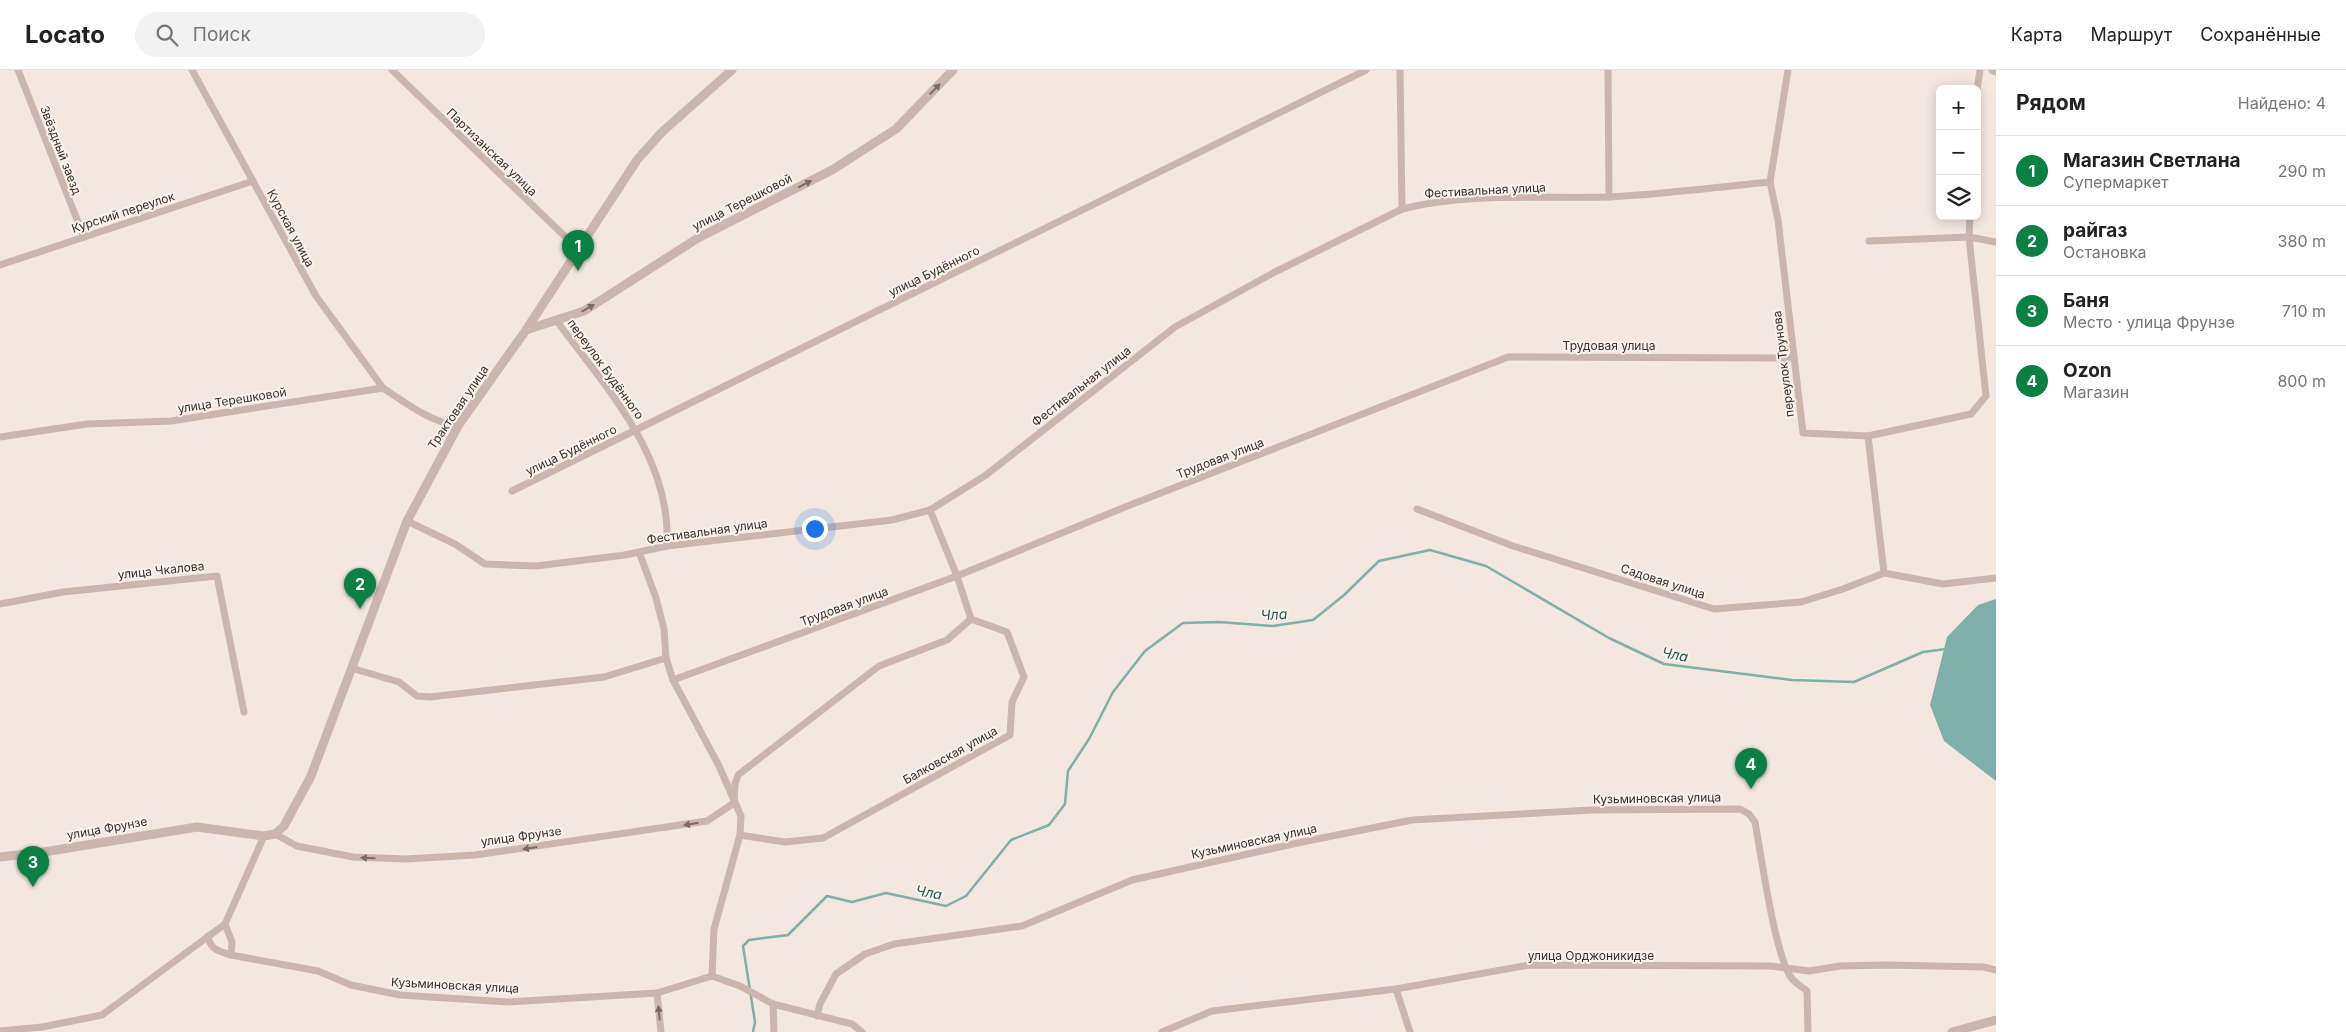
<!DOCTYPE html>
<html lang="ru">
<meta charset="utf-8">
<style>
:root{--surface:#fff;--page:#f2f2f2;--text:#222;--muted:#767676;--line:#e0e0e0;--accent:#0b8043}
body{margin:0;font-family:Inter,sans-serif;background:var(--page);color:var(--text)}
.controls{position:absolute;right:15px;top:15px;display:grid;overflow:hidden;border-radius:8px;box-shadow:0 2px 12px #0003}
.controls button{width:45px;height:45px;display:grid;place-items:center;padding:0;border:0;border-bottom:1px solid var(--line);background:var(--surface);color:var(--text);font:25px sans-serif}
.you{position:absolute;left:814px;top:458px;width:18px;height:18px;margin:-12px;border:4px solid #fff;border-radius:50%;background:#1a73e8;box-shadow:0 0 0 8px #1a73e833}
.badge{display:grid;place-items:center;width:32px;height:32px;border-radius:50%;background:var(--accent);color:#fff;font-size:16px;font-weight:700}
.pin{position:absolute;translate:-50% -41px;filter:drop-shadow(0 1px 2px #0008)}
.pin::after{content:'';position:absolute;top:26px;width:18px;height:15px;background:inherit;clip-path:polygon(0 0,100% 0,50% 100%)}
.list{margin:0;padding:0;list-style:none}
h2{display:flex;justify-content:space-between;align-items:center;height:65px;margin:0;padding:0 20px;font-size:21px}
h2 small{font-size:16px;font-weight:400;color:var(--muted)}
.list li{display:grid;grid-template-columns:32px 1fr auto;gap:15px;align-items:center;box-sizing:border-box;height:70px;padding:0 20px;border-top:1px solid var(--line)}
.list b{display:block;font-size:19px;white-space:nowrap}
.list p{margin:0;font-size:16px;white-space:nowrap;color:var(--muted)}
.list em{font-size:16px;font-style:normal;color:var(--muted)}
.icon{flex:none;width:28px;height:28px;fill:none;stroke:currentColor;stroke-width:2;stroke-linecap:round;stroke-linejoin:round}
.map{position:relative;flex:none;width:1996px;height:962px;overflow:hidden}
header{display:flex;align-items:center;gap:30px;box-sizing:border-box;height:70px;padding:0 25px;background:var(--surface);border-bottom:1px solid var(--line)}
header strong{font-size:24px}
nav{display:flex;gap:28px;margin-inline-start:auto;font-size:18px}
.search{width:350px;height:45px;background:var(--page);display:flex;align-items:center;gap:12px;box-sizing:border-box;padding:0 18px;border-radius:28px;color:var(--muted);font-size:19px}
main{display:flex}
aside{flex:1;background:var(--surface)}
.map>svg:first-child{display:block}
.water{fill:#7fafaa}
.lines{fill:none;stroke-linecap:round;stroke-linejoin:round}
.stream{stroke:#7fafaa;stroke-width:2.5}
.minor{stroke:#cbb5ac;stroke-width:7}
.tertiary{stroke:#cbb5ac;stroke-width:9}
.oneway{fill:#7b6a65}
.labels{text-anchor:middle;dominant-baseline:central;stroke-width:4;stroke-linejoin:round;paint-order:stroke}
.street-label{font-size:12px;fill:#392d2b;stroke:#faf2ec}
.water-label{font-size:14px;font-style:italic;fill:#215a55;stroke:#faf2ec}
</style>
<header>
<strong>Locato</strong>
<div class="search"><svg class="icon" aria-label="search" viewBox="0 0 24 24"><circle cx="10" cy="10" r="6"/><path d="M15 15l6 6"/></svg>Поиск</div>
<nav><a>Карта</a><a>Маршрут</a><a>Сохранённые</a></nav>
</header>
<main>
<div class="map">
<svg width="1996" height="962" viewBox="0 0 1996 962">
<rect width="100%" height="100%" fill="#f3e7e0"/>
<path class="water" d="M1996,529V711L1944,671L1930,635L1947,567L1978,535Z"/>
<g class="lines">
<path class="stream" d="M753,962L755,952L743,876L749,870L788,865L827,826L852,832L886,823L946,836L966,826L1011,770L1049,755L1065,734L1068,701L1089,669L1113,622L1145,581L1183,553L1219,552L1273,556L1313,550L1343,526L1379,491L1430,480L1486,496L1609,568L1664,594L1792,610L1854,612L1923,582L1946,579"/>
<g class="minor">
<path d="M18,0L84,167"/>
<path d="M192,0L316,226L383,318"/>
<path d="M392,0L578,179"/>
<path d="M1400,0L1402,139"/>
<path d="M1608,0L1609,127"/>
<path d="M1788,0L1770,112L1778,150L1803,363L1868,366L1971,344L1986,326L1969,167L1970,146"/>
<path d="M1977,20L1980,0"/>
<path d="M1869,171L1969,167L1996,172"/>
<path d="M0,195L253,111"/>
<path d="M556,250C606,318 672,387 667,476"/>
<path d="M1868,366L1884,503"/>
<path d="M0,367L87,354L171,351L383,318C407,334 429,351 458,356"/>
<path d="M512,421L1366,0"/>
<path d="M1417,439L1513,476L1714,539L1801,532L1843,519L1884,503L1943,514L1996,508"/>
<path d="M407,451L455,474L485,494L536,496L625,485L667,476L892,450L930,440L986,405L1175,257L1273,203L1402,139C1468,122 1539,129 1607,127C1661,125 1716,117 1770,112"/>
<path d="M639,482L656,528L664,559L666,588L673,610L719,696L741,746L740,765L714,859L712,906"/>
<path d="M0,534L63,522L217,506L244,642"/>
<path d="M351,598L399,612L417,626L430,627L604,607L666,588"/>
<path d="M673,610L957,506L1125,437L1508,287L1794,288"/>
<path d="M734,731L735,714L738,705L879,596L947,570L971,549"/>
<path d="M275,764L297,776L353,787L406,789L475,785L707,751L734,733"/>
<path d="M740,765L785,772L823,768L1010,665L1012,632L1024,607L1007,562L971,549L957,506L930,440"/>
<path d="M225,854L232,872L231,885L318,901L351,915L400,925L508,932L657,923L712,906"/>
<path d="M208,866C210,880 219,881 231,885"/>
<path d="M712,906L740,916L773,934L852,954L862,962"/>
<path d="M1396,919L1410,962"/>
<path d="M657,923L661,962"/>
<path d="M773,934L774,962"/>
<path d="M817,946L820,934L836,904L865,884L894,874L1022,856L1132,810L1302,772L1412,750L1592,740L1740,739L1749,744L1755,752C1761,784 1775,887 1792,909C1796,913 1802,917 1807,921L1808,962"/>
<path d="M0,961L42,957L102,945L225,854L264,766"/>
<path d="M1162,962L1212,941L1396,919L1529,895L1770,896L1809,901L1840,896L1887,895L1984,897L1996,900"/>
</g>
<g class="tertiary">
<path d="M1993,0L1996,1"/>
<path d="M526,260L584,241L698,168L832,100L896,59L953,0"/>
<path d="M0,787L44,782L197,757L264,766L275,764L284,756L311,706L407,451L458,356L526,260L637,90L662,62L732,0"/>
<path d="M1952,962L1996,950"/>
</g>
</g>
<defs><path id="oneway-solid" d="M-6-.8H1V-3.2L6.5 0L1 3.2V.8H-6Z" transform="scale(1.25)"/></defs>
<g class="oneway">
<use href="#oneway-solid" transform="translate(935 19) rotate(-46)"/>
<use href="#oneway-solid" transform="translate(805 114) rotate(-27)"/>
<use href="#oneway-solid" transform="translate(588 238) rotate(-30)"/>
<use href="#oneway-solid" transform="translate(691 754) rotate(171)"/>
<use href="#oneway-solid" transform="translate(530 778) rotate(172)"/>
<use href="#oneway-solid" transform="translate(368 788) rotate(-178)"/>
<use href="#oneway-solid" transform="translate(659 943) rotate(-96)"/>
</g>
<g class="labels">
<g class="street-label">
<text transform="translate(61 80) rotate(69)">Звёздный заезд</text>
<text transform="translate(492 82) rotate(44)">Партизанская улица</text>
<text transform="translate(1485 120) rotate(-3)">Фестивальная улица</text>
<text transform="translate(742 132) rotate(-27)">улица Терешковой</text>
<text transform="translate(123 142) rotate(-18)">Курский переулок</text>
<text transform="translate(291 158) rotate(62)">Курская улица</text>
<text transform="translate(934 201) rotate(-26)">улица Будённого</text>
<text x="1609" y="275">Трудовая улица</text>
<text transform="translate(1783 294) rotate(-97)">переулок Трунова</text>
<text transform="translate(606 299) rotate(54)">переулок Будённого</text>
<text transform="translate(1081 316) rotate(-38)">Фестивальная улица</text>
<text transform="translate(232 330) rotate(-9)">улица Терешковой</text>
<text transform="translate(458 337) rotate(-56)">Трактовая улица</text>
<text transform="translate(571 380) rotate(-26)">улица Будённого</text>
<text transform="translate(1220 388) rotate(-21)">Трудовая улица</text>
<text transform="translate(707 461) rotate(-8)">Фестивальная улица</text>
<text transform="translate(161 500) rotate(-6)">улица Чкалова</text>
<text transform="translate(1663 511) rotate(18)">Садовая улица</text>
<text transform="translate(844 536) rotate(-20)">Трудовая улица</text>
<text transform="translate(950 685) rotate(-29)">Балковская улица</text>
<text transform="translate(1657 728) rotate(-1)">Кузьминовская улица</text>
<text transform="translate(107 758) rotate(-10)">улица Фрунзе</text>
<text transform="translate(521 766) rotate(-8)">улица Фрунзе</text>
<text transform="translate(1254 771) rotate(-12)">Кузьминовская улица</text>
<text x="1591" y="885">улица Орджоникидзе</text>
<text transform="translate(455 915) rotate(3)">Кузьминовская улица</text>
</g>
<g class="water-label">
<text transform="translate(1274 544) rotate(-3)">Чла</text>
<text transform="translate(1675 584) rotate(12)">Чла</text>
<text transform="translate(929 822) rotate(10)">Чла</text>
</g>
</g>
</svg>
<div class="controls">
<button>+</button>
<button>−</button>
<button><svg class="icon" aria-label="layers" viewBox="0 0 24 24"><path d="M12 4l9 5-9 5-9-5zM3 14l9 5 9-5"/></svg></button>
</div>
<div class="you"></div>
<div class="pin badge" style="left:578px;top:201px">1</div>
<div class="pin badge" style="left:360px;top:539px">2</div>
<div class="pin badge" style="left:33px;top:817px">3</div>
<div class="pin badge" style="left:1751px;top:719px">4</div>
</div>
<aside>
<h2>Рядом<small>Найдено: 4</small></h2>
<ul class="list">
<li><span class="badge">1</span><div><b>Магазин Светлана</b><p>Супермаркет</p></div><em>290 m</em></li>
<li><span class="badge">2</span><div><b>райгаз</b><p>Остановка</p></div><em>380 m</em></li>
<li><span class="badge">3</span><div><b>Баня</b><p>Место · улица Фрунзе</p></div><em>710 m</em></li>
<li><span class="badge">4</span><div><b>Ozon</b><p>Магазин</p></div><em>800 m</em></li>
</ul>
</aside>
</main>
